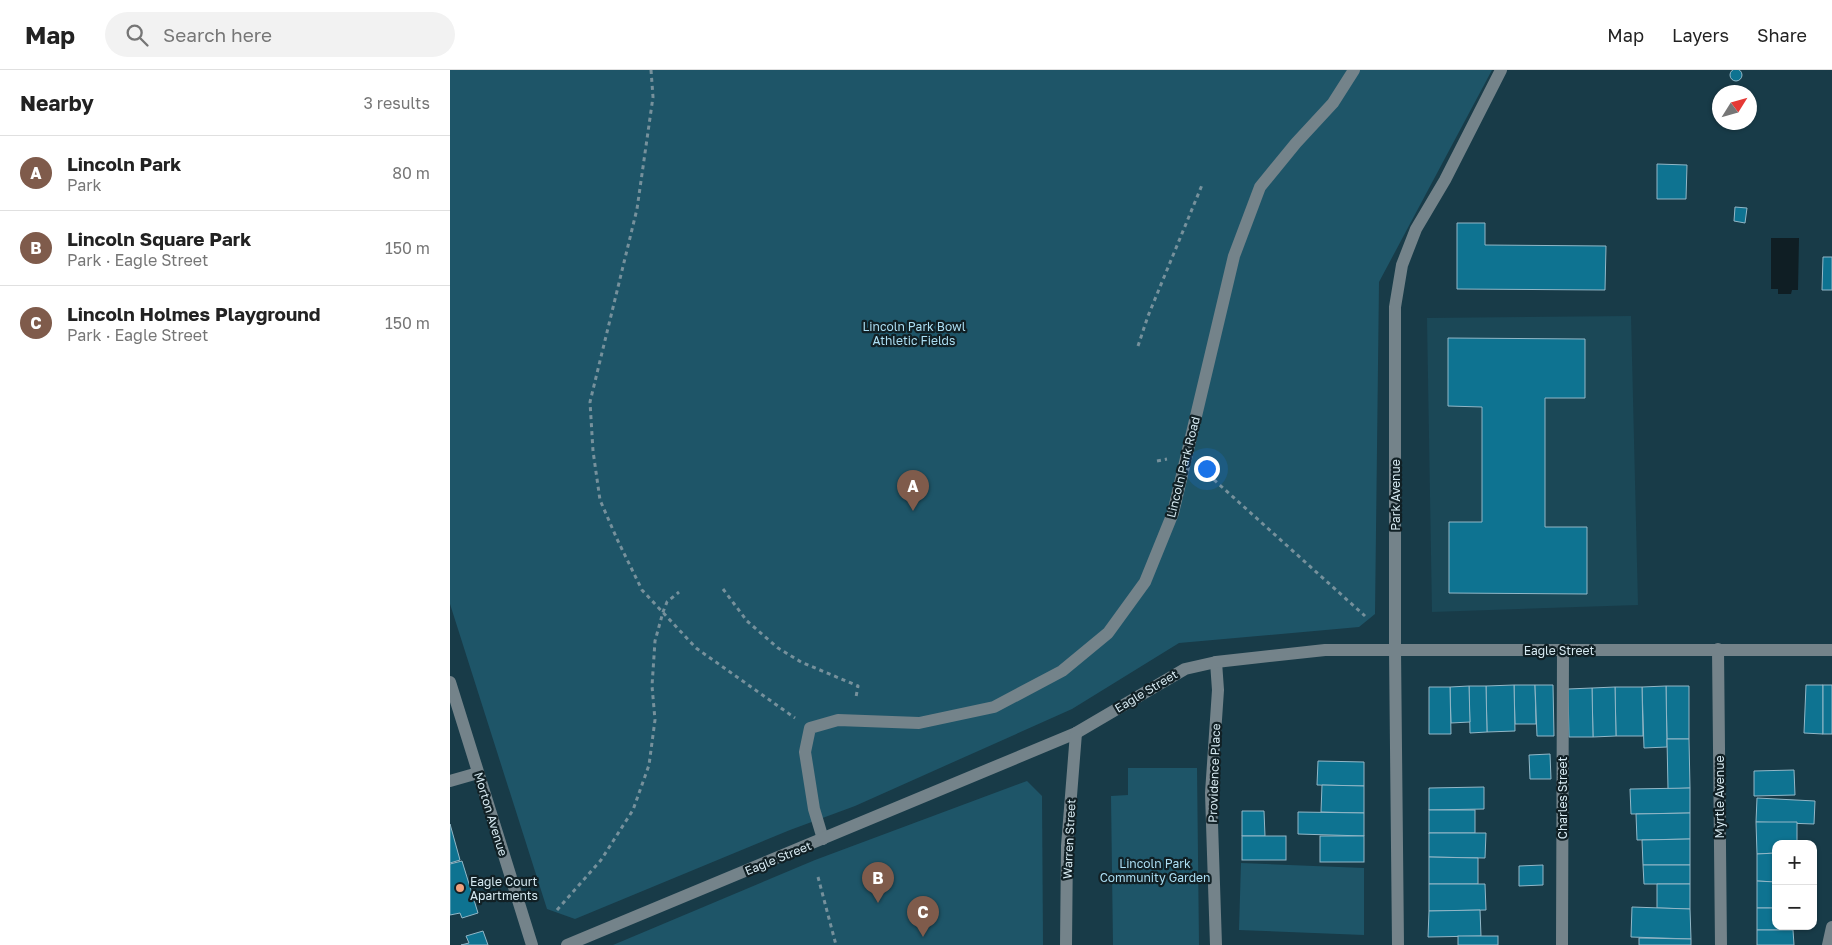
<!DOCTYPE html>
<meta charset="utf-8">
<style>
:root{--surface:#fff;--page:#f2f2f2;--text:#222;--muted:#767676;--line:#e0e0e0;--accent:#7f5b4b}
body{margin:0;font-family:"Golos Text",sans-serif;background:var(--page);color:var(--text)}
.controls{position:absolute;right:15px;bottom:15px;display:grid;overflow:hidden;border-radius:10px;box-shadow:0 1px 4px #0004}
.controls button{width:45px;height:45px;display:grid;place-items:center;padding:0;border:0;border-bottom:1px solid var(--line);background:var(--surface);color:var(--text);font:25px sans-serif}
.compass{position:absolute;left:1262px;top:15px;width:45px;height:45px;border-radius:50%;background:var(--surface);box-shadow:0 1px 4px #0004;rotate:53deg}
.you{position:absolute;left:756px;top:398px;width:18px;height:18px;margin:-12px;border:4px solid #fff;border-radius:50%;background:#1a73e8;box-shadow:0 0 0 8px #1a73e833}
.badge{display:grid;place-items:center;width:32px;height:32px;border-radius:50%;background:var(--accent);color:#fff;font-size:16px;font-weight:700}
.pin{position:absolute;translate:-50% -41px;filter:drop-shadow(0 1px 2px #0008)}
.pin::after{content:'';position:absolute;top:26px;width:18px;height:15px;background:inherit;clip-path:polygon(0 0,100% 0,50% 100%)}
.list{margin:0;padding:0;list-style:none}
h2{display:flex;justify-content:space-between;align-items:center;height:65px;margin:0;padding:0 20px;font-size:21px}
h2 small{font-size:16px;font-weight:400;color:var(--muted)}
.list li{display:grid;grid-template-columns:32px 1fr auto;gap:15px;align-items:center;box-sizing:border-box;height:75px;padding:0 20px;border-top:1px solid var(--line)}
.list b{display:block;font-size:19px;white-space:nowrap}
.list p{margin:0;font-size:16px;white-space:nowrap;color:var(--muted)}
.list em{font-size:16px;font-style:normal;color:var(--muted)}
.icon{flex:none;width:28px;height:28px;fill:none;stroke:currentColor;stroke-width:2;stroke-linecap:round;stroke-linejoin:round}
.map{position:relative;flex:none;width:1382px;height:875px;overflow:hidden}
header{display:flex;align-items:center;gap:30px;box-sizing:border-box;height:70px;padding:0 25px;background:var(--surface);border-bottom:1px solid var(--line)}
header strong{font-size:24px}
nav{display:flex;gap:28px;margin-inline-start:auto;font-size:18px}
.search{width:350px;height:45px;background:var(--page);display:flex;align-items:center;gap:12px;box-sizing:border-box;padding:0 18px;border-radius:28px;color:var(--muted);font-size:19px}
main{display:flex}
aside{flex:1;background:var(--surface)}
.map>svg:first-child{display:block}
.built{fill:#1b4857}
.green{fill:#1e5568}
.water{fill:#0f1e24}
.building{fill:#0e7391;stroke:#92b7c7}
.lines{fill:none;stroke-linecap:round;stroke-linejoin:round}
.path{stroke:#76919c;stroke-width:3;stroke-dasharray:4 4;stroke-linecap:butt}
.minor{stroke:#74838a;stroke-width:12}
.poi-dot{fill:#f1a17d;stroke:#112025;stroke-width:2}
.labels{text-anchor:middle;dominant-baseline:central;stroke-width:4.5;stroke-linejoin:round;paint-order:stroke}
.park-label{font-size:12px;fill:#acdef3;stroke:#112025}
.street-label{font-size:12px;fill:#d6e9f1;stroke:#112025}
.poi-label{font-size:12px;fill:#d6e9f1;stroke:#112025;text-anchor:start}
</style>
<header>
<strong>Map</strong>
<div class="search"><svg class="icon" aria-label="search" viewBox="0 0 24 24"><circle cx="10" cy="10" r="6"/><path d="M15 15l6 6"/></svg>Search here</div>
<nav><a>Map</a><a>Layers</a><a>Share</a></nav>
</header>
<main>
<aside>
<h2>Nearby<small>3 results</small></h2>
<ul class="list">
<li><span class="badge">A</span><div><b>Lincoln Park</b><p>Park</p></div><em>80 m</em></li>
<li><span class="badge">B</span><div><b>Lincoln Square Park</b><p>Park · Eagle Street</p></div><em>150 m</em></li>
<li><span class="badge">C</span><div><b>Lincoln Holmes Playground</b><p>Park · Eagle Street</p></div><em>150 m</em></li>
</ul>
</aside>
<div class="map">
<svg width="1382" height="875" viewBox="0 0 1382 875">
<rect width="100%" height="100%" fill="#183b48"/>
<path class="built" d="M1181,246L1188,535L982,542L977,248Z"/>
<g class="green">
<path d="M0,0H1042L929,212L925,544L909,557L729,573L622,639L405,736L340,760L125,849L97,839L0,534Z"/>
<path d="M678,698H747L749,875H663L661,726L678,725Z"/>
<path d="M577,711L592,726L593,875H163L365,790Z"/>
<path d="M791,793L914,798V865L789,860Z"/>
</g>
<path class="water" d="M1321,168H1349L1348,220H1342L1341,224H1328V219H1321Z"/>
<g class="building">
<circle cx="1286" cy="5" r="6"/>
<path d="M1207,94L1237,95L1236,129H1207Z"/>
<path d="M1285,137L1297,138L1295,153L1284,151Z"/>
<path d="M1007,153H1035V175L1156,176L1155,220L1007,219Z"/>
<path d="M1373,187H1382V220H1372Z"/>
<path d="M998,268L1135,269V328H1095V457H1137V524L999,523V452H1032V337L998,336Z"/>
<path d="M1064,615H1085L1086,654H1065Z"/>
<path d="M1064,615L1065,661L1037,662L1036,616Z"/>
<path d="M1085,615H1103L1104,666H1087Z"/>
<path d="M1356,615H1373V664L1354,663Z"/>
<rect x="1373" y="615" width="9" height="49"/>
<path d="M1019,616H1036L1037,662L1020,663Z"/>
<path d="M1019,616L1020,652L1001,653L1000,617Z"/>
<path d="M1216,616H1239V669H1217Z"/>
<path d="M1216,616L1217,677L1194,678L1192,617Z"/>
<path d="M979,617H1000L1001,664H979Z"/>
<path d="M1165,617H1192L1193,666H1166Z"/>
<path d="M1165,617L1166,666L1143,667L1142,618Z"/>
<path d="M1142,618L1143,667H1119L1118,619Z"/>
<path d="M1217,669H1239L1240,718L1218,719Z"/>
<path d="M1100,684L1101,709H1080L1079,685Z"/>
<path d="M868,691L914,692V716L867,715Z"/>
<path d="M1344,700L1345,725L1304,726V701Z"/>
<path d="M872,715L914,716V743L871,742Z"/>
<path d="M1034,717V739L979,740V718Z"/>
<path d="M1240,718V743L1181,744L1180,719Z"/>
<path d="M1307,728L1365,731L1364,754L1306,752Z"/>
<rect x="979" y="740" width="46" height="23"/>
<path d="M792,741H814L815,766H792Z"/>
<path d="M848,742L914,743V766L848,764Z"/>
<path d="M1240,743V769L1187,770L1186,744Z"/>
<path d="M1306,752H1347V774H1326V783L1307,784Z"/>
<path d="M0,754L10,790L0,793Z"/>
<path d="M979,763H1036L1035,788L979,787Z"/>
<rect x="792" y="766" width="44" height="24"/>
<rect x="870" y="766" width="44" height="26"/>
<path d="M1240,769V795H1193L1192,770Z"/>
<path d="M1326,783V812L1307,811V784Z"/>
<path d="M979,787L1028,788V814H979Z"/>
<path d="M12,791L28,843L12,848L10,843L0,845V794Z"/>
<path d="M1093,795V815L1069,816V796Z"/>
<path d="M1193,795H1240V814H1194Z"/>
<path d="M1307,811L1326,812V838H1307Z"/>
<path d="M979,814H1035L1036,840L979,841Z"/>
<path d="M1207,814H1240V839L1207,838Z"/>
<path d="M1182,837L1240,839L1241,869L1181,867Z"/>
<path d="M1307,838H1326V856H1343V860H1307Z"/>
<path d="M1030,840L1031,866L978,867L979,841Z"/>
<path d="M1307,860H1343L1344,875H1307Z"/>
<path d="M33,861L38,875H11L19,873L16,866Z"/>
<rect x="1008" y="866" width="40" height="9"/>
<path d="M1189,868L1241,869V875H1189Z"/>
</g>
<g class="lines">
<g class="path">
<path d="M201,0L203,27L187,139L140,332L143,381L150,430L167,469L192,520L246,578L345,648"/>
<path d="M688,276L698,246L752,115"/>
<path d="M707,391L717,389"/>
<path d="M752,399L915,546"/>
<path d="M273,519L297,551L328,578L351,592L408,616L406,627"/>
<path d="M368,807L386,875"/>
<path d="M107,840L151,790L183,740L199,695L205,650L202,616L205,571L213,542L217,532L229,522"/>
</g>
<g class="minor">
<path d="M1268,579L1271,875"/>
<path d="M766,592L768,620L761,723L766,875"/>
<path d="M0,612L82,875"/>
<path d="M0,711L28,703"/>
<path d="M373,769L364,739L355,682L360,658L388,650L469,653L544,637L612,601L658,563L695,512L723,443L784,186L810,117L846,73L883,33L904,0"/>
<path d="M117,875L626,663L735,599L766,592L875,580H1382"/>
<path d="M616,875L617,776L626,663"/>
<path d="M948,875L945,580V237L952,195L966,159L995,110L1051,0"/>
<path d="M1112,875L1113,580"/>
<path d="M1378,875L1382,857"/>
</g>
</g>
<circle class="poi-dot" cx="10" cy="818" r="5"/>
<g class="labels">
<g class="park-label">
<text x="464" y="256">Lincoln Park Bowl<tspan x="464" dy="14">Athletic Fields</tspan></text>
<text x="705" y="793">Lincoln Park<tspan x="705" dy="14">Community Garden</tspan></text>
</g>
<g class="street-label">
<text transform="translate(733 397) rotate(-76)">Lincoln Park Road</text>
<text transform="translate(945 425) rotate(-90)">Park Avenue</text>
<text x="1109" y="580">Eagle Street</text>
<text transform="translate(696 621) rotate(-31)">Eagle Street</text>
<text transform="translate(764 703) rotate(-88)">Providence Place</text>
<text transform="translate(1269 727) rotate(-90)">Myrtle Avenue</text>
<text transform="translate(1112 728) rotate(-90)">Charles Street</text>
<text transform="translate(41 744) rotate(73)">Morton Avenue</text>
<text transform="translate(619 769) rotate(-87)">Warren Street</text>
<text transform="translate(328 788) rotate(-22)">Eagle Street</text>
</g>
<g class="poi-label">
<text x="20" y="811">Eagle Court<tspan x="20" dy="14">Apartments</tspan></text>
</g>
</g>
</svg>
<div class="controls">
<button>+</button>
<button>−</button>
</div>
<svg class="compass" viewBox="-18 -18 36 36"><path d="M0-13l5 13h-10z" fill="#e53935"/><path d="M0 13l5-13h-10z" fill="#767676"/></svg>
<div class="you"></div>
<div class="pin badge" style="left:463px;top:441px">A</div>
<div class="pin badge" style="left:428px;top:833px">B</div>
<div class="pin badge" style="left:473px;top:867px">C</div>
</div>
</main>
